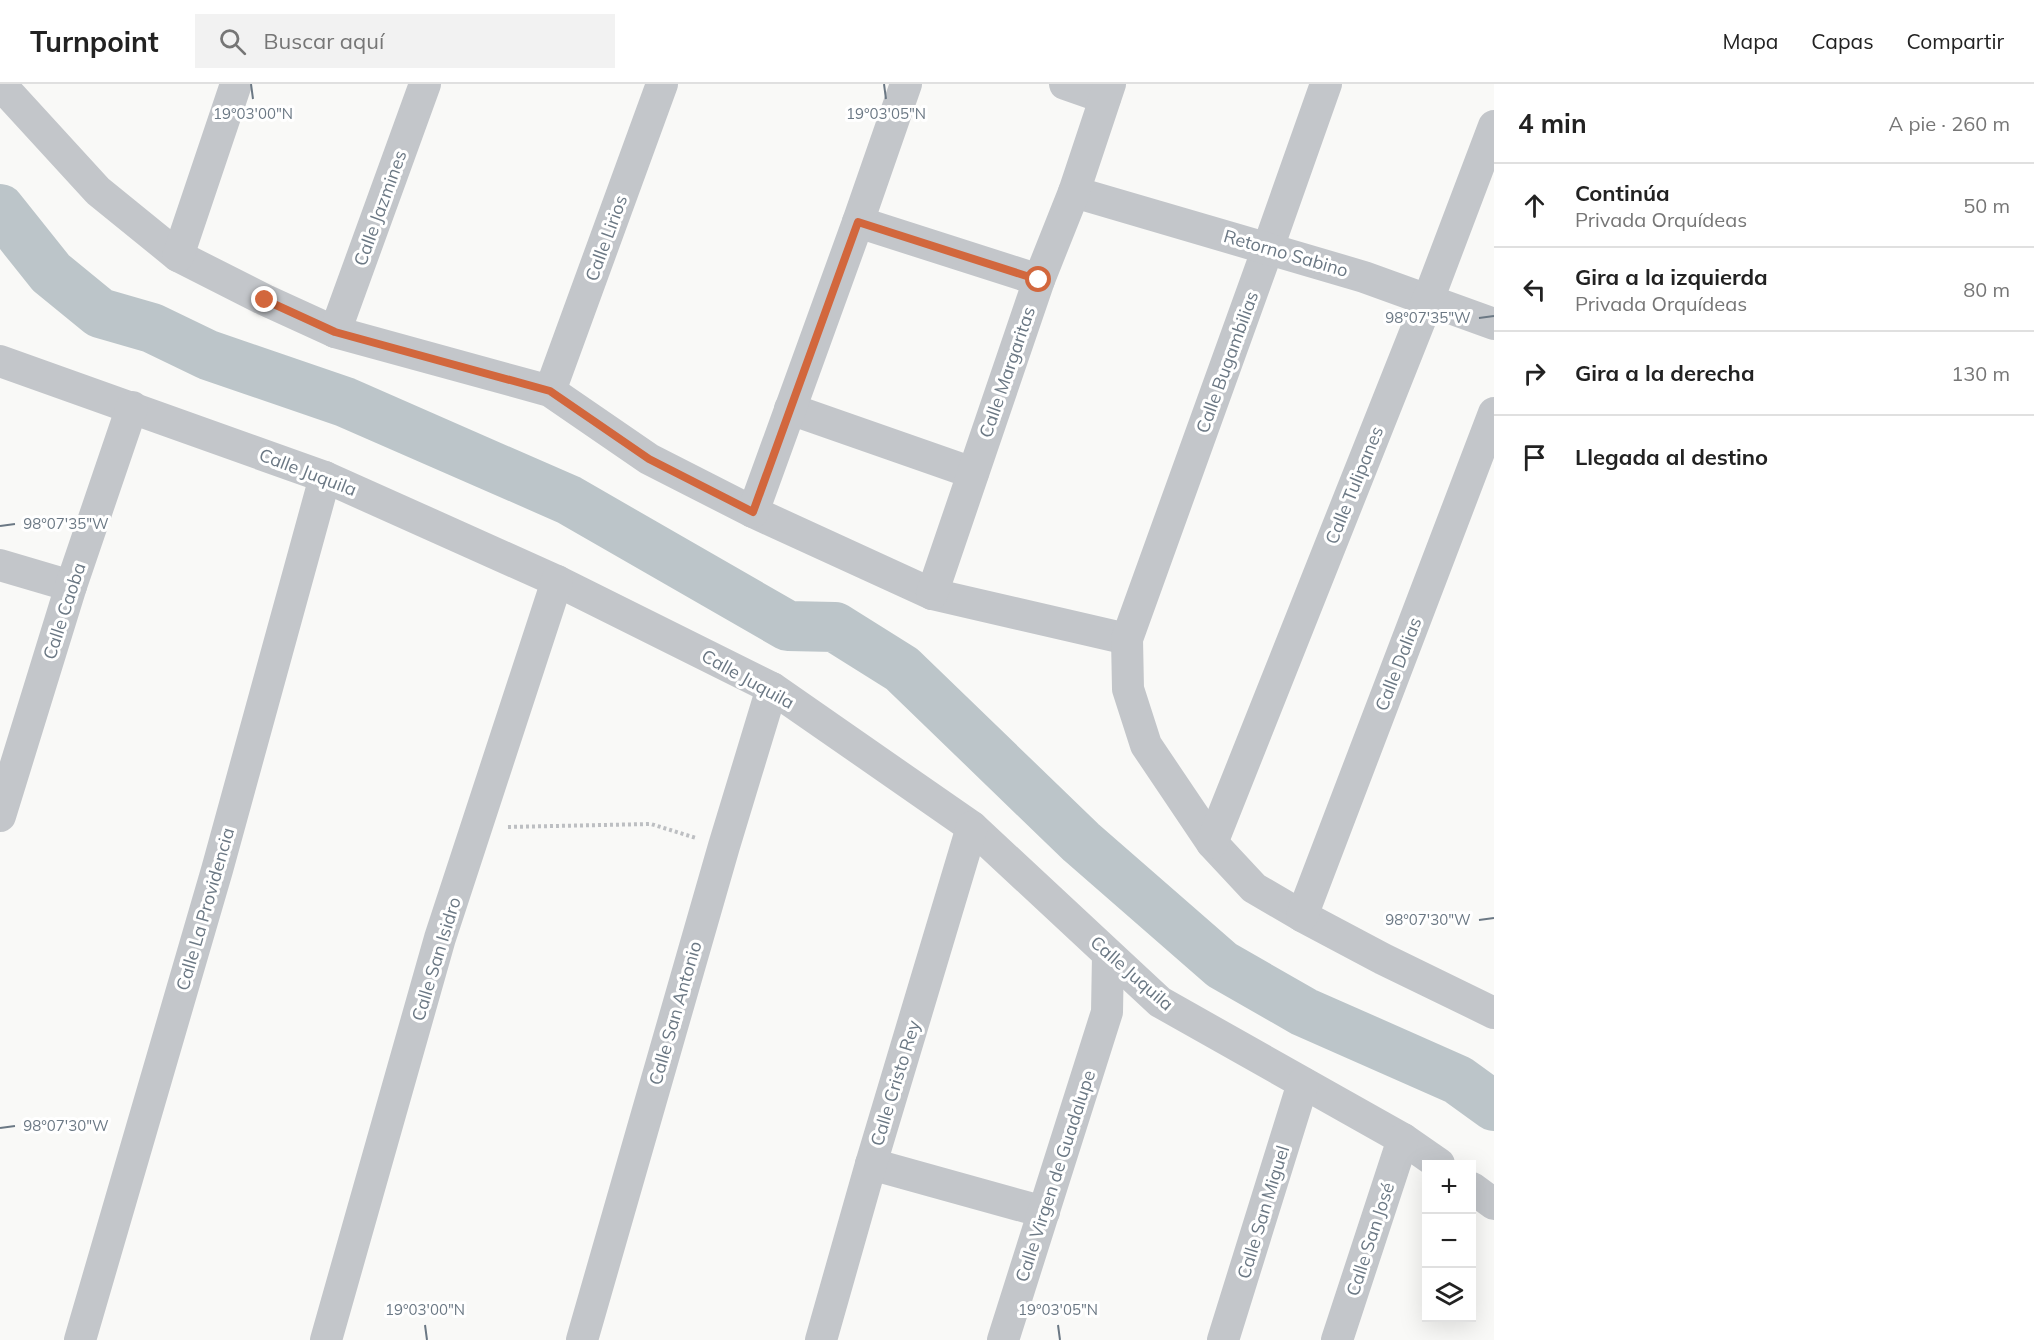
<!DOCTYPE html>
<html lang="es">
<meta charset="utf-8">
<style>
:root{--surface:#fff;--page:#f2f2f2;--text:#222;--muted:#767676;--line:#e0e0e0}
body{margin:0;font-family:Mulish,sans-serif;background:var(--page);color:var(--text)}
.controls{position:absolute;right:18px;bottom:18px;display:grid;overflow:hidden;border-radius:0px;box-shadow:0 6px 24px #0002}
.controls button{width:54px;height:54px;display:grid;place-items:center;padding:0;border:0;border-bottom:2px solid var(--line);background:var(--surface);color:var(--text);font:30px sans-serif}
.stop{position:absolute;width:18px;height:18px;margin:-14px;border:4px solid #d2673d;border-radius:50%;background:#fff}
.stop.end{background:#d2673d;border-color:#fff;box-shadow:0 2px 6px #0008}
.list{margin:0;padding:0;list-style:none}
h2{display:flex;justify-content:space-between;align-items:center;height:78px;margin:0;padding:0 24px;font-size:26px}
h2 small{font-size:20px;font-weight:400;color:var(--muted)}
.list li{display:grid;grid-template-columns:39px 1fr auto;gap:18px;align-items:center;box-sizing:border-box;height:84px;padding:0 24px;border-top:2px solid var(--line)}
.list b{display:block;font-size:22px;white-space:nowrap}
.list p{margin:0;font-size:20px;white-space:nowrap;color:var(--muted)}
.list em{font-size:20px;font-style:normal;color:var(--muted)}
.icon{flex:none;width:33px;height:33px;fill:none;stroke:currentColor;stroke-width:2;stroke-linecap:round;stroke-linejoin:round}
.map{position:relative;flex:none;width:1494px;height:1256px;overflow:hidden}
header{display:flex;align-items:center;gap:36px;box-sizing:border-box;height:84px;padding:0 30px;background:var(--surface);border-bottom:2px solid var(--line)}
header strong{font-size:28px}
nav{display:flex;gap:33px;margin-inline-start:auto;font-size:21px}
.search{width:420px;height:54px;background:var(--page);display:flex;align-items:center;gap:15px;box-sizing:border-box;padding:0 21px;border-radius:0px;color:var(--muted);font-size:22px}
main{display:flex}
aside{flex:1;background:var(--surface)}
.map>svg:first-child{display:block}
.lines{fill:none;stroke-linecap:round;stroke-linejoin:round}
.river{stroke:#bcc5c9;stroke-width:50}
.path{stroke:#bdbfc2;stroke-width:4;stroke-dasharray:3 3;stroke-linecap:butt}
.minor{stroke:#c3c6ca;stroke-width:32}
.route{stroke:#d2673d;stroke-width:8}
.ticks{fill:none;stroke:#6b7884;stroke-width:2}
.labels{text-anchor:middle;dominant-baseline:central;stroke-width:6;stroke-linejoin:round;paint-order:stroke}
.street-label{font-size:18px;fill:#6b7884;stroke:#fff}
.ticks-label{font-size:15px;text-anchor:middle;fill:#6b7884;stroke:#fff;stroke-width:6;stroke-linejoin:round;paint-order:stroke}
</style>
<header>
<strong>Turnpoint</strong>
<div class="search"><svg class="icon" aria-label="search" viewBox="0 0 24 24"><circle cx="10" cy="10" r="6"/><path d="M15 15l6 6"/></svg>Buscar aquí</div>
<nav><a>Mapa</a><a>Capas</a><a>Compartir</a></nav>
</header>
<main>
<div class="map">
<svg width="1494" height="1256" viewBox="0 0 1494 1256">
<rect width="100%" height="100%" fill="#f9f9f7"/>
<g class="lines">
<path class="river" d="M0,125L51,189L100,229L152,244L208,271L345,318L569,416L788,542L835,543L902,585L1081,758L1222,881L1304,928L1458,996L1494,1022"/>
<path class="path" d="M508,743L651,740L696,754"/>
<g class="minor">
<path d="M0,0L98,107L178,172L265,216L335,248L550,307L649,375L753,428L932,510L1127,555"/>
<path d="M1065,0L1105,14"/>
<path d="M1326,0L1268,164L1127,555L1128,605L1146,661L1212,759L1254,804L1302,832L1383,875L1494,929"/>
<path d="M1074,108L1364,193L1494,240"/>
<path d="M858,138L1039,196"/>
<path d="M178,172L236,0"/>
<path d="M335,248L425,0"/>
<path d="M0,277L325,393L557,497L772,604L972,743L1160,918L1403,1055L1439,1080"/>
<path d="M550,307L662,0"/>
<path d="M790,325L973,389"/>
<path d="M753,428L858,138L906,0"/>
<path d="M0,481L71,502"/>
<path d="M932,510L1039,196L1074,108L1110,0"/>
<path d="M0,732L71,502L132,323"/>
<path d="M1212,759L1428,216L1494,42"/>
<path d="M1302,832L1494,329"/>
<path d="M871,1080L1044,1128"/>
<path d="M1472,1104L1494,1120"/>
<path d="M80,1256L217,786L325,393"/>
<path d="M326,1256L440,854L557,497"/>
<path d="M582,1256L724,762L772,604"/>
<path d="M821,1256L871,1080L972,743"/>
<path d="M1003,1256L1107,928L1108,871"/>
<path d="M1223,1256L1303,999"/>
<path d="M1337,1256L1403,1055"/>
</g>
</g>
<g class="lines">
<path class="route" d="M265,216L335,248L550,307L649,375L753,428L858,138L1039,196"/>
</g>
<path class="ticks" d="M251,0L253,15M884,0L886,15M1479,234L1494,232M0,442L15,440M1479,836L1494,834M0,1044L15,1042M425,1241L427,1256M1058,1241L1060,1256"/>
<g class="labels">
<g class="street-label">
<text transform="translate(380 124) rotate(-70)">Calle Jazmines</text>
<text transform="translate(606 154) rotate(-70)">Calle Lirios</text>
<text transform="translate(1286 169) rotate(16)">Retorno Sabino</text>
<text transform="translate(1227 278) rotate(-70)">Calle Bugambilias</text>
<text transform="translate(1007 288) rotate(-71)">Calle Margaritas</text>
<text transform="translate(308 388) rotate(21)">Calle Juquila</text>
<text transform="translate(1354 401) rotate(-68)">Calle Tulipanes</text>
<text transform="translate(64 527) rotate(-72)">Calle Caoba</text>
<text transform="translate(1398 580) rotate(-69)">Calle Dalias</text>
<text transform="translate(748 595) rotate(29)">Calle Juquila</text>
<text transform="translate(205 825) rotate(-74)">Calle La Providencia</text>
<text transform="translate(436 875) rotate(-73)">Calle San Isidro</text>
<text transform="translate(1132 889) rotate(41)">Calle Juquila</text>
<text transform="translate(675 929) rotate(-74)">Calle San Antonio</text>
<text transform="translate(895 999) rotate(-73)">Calle Cristo Rey</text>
<text transform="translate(1055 1092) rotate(-72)">Calle Virgen de Guadalupe</text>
<text transform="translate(1263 1128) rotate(-73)">Calle San Miguel</text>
<text transform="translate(1370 1155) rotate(-72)">Calle San José</text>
</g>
</g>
<g class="ticks-label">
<text x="253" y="35">19°03'00"N</text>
<text x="886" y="35">19°03'05"N</text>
<text x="1428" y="239">98°07'35"W</text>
<text x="66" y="445">98°07'35"W</text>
<text x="1428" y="841">98°07'30"W</text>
<text x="66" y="1047">98°07'30"W</text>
<text x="425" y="1231">19°03'00"N</text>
<text x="1058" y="1231">19°03'05"N</text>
</g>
</svg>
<div class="controls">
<button>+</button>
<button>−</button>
<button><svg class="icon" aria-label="layers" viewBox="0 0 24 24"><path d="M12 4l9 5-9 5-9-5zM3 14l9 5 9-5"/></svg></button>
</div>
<div class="stop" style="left:1039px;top:196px"></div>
<div class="stop end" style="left:265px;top:216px"></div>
</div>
<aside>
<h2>4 min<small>A pie · 260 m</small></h2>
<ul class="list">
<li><svg class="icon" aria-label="ahead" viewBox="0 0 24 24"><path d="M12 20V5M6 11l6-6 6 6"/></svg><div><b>Continúa</b><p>Privada Orquídeas</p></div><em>50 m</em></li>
<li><svg class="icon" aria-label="left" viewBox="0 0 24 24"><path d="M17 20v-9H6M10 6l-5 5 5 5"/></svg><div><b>Gira a la izquierda</b><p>Privada Orquídeas</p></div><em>80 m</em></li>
<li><svg class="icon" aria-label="right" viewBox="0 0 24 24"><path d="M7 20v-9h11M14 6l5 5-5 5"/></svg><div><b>Gira a la derecha</b></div><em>130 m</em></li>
<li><svg class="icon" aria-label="arrive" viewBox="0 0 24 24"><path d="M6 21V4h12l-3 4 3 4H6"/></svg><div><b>Llegada al destino</b></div></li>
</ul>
</aside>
</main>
